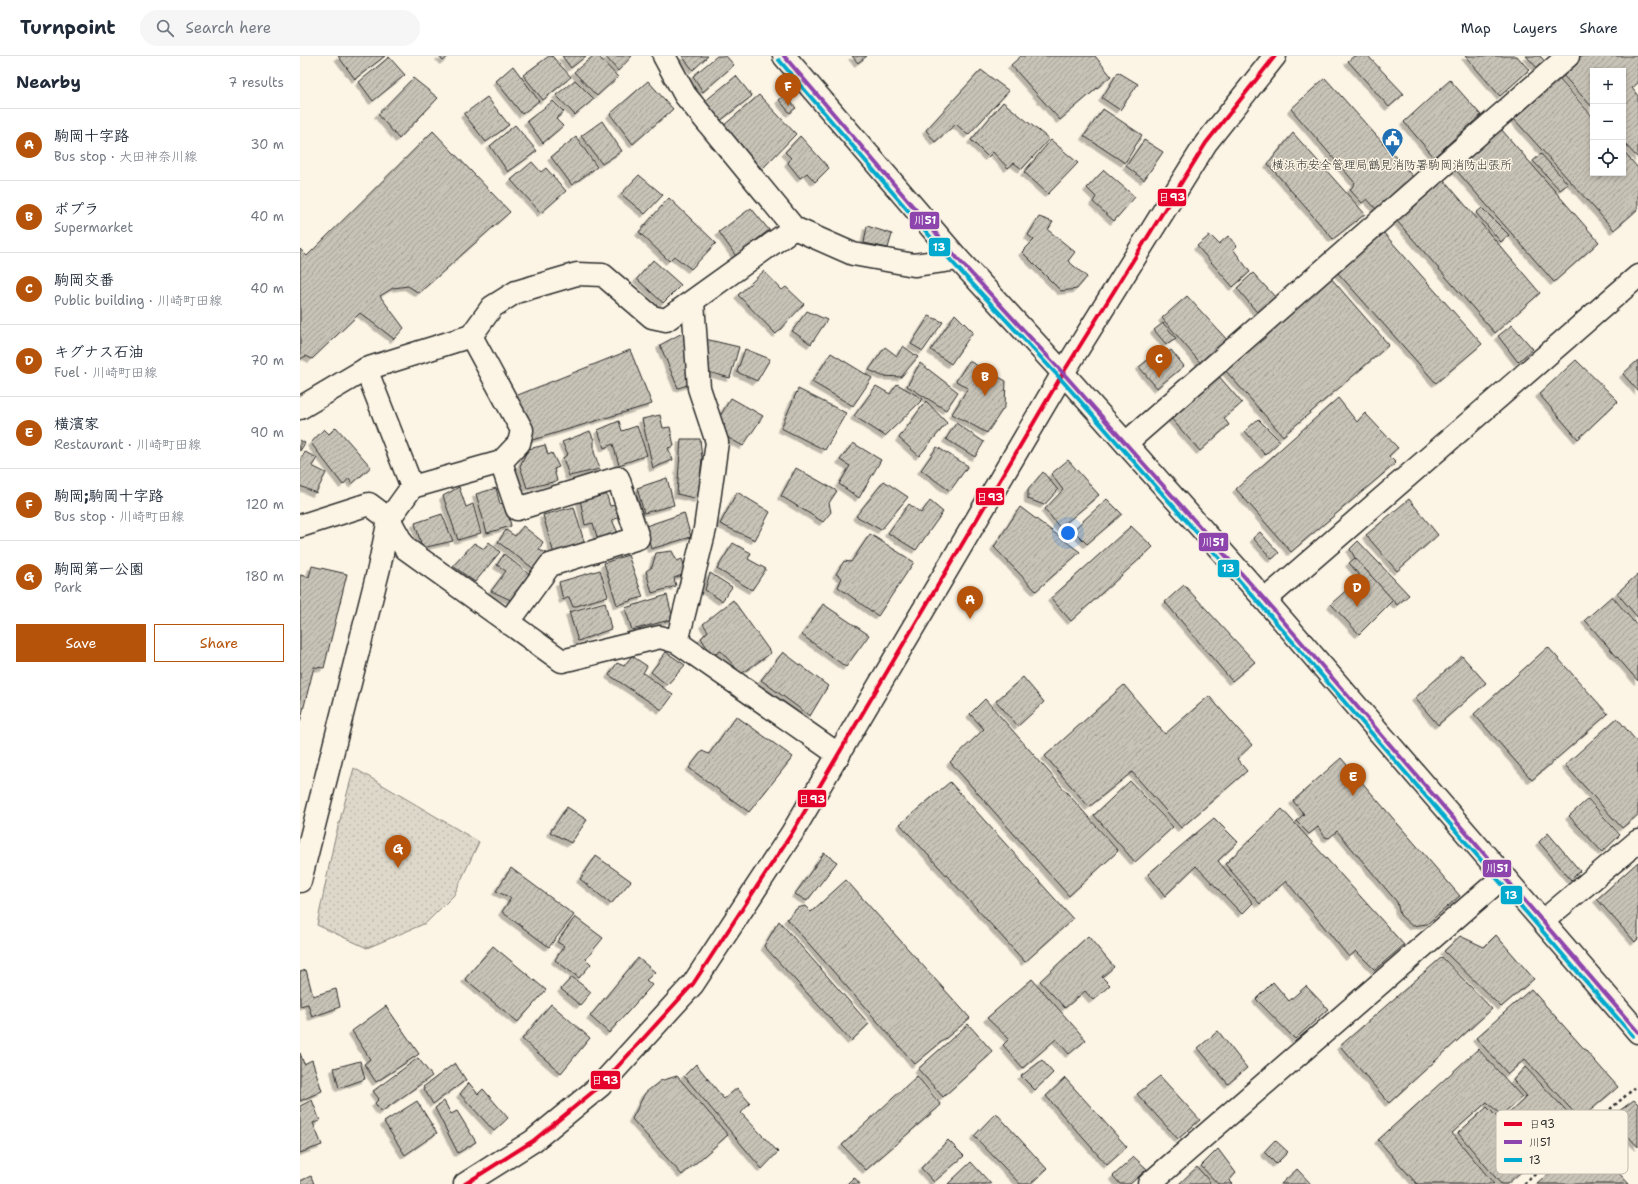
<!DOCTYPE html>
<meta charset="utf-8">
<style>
:root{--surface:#fff;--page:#f6f6f7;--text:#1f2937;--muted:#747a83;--line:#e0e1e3;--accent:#b45309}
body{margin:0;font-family:"Shantell Sans","Klee One",sans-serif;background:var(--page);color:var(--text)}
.controls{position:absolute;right:12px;top:12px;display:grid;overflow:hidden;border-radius:0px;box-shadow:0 2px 6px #0003}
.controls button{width:36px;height:36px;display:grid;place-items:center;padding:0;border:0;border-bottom:1px solid var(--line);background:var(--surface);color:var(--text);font:20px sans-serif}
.you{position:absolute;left:768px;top:477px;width:14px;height:14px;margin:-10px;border:3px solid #fff;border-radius:50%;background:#1a73e8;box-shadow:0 0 0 6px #1a73e833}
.badge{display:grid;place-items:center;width:26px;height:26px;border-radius:50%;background:var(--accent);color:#fff;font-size:13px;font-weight:700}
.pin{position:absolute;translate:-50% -33px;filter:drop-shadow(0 1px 2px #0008)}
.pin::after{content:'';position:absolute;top:21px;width:14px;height:12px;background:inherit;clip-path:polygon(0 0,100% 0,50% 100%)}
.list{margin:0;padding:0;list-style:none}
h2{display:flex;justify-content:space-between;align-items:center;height:52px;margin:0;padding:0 16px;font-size:17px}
h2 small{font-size:13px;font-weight:400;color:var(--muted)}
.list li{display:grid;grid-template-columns:26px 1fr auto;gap:12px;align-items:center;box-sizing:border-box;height:72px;padding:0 16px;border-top:1px solid var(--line)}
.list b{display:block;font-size:15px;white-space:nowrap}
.list p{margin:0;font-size:13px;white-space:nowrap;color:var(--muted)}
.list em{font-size:13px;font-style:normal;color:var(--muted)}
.actions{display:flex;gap:8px;padding:12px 16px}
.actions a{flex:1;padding:9px 0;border:1px solid var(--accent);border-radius:0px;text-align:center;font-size:14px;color:var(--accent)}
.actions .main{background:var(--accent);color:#fff}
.icon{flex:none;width:22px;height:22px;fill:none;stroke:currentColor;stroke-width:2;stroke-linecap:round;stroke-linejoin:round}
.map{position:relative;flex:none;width:1338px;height:1128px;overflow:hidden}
header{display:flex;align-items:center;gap:24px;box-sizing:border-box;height:56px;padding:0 20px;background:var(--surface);border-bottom:1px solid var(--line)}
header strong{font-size:19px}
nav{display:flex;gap:22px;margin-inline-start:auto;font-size:14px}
.search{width:280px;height:36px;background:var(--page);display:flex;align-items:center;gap:10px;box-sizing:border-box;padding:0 14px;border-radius:22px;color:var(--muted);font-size:15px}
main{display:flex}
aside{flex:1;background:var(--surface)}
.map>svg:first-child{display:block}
.park{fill:url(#park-dots);stroke:#84827a}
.building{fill:url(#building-hatch);stroke:#2b2b2b;filter:url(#shadow)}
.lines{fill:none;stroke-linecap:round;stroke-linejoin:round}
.minor-casing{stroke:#2b2b2b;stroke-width:25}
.major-casing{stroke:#2b2b2b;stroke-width:25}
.path{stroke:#2b2b2b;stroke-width:2.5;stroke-dasharray:3 3;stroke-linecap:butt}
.minor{stroke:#fcf5e5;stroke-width:22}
.major{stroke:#fcf5e5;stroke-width:22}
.bus-1-casing{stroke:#fcf5e5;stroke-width:7}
.bus-2-casing{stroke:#fcf5e5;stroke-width:7}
.bus-3-casing{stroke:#fcf5e5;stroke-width:7}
.bus-1{stroke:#e4002b;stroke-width:4}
.bus-2{stroke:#8e44ad;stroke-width:4}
.bus-3{stroke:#00a9ce;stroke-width:4}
.labels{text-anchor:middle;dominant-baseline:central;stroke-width:3;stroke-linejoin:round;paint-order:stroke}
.poi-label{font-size:12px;fill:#2b2b2b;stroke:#fcf5e5}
.key{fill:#fcf5e5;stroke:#bdb8ad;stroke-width:1}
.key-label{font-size:11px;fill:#2b2b2b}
.line-badge{stroke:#fcf5e5;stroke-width:1.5}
.badge-label{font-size:11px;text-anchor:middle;font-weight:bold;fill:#fff}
</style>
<header>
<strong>Turnpoint</strong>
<div class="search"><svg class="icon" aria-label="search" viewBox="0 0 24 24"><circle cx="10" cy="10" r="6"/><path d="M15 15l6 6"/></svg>Search here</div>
<nav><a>Map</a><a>Layers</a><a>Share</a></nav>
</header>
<main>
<aside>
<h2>Nearby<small>7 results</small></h2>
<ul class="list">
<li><span class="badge">A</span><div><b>駒岡十字路</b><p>Bus stop · 大田神奈川線</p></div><em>30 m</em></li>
<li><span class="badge">B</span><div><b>ポプラ</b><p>Supermarket</p></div><em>40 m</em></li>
<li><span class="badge">C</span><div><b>駒岡交番</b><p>Public building · 川崎町田線</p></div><em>40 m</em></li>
<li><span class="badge">D</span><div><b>キグナス石油</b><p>Fuel · 川崎町田線</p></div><em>70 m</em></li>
<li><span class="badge">E</span><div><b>横濱家</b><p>Restaurant · 川崎町田線</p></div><em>90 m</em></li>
<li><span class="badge">F</span><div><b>駒岡;駒岡十字路</b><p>Bus stop · 川崎町田線</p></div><em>120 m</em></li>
<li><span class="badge">G</span><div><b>駒岡第一公園</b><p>Park</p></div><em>180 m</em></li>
</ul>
<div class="actions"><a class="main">Save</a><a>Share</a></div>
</aside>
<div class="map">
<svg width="1338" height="1128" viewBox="0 0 1338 1128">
<defs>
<pattern id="park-dots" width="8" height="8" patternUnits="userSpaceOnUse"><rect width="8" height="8" fill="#ded8ca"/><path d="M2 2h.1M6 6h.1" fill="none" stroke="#bfbaae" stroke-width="1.8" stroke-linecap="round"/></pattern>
<pattern id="building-hatch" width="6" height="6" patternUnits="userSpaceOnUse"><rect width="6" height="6" fill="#c8c3b7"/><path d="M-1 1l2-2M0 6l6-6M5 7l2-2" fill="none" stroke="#a39f95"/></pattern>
<filter id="shadow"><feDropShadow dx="-3.5" dy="3.5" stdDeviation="0" flood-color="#0004"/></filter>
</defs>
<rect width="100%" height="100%" fill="#fcf5e5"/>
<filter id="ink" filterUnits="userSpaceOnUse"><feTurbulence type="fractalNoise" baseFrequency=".025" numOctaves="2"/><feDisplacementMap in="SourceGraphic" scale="8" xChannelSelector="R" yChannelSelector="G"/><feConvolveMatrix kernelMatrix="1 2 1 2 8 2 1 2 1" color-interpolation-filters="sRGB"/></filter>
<g filter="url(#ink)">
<path class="park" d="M54,712L179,786L154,839L126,867L67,892L17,869L34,786Z"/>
<g class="building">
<path d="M38,0H85L55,23Z"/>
<path d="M139,0H149L143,5Z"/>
<path d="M249,0H252L271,21L243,44L223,19Z"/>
<path d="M262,0H286L271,12Z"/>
<path d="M293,0H298L318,21L297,40L274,16Z"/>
<path d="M305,0H332L318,15Z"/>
<path d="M382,0H408L393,14Z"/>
<path d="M417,0H426L434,9L403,36L393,20Z"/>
<path d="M552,0H567L558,7Z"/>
<path d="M721,0H795L811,20L760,64L711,9Z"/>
<path d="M1054,0H1068L1104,38L1089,51L1048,5Z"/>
<path d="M1165,0H1217L1229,14L1200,40Z"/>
<path d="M1226,0H1240L1250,11L1242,17Z"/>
<path d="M1281,0H1338V27L1332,32L1338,40V102L1323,86V15H1293V52L1261,17Z"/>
<path d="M89,1L105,19L73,45L59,26Z"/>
<path d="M213,10L239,45L222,58L196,25Z"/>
<path d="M681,14L709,35L668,79L656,68L635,86L626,74Z"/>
<path d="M818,16L838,28L820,54L802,42Z"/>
<path d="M436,20L452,40L420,65L404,46Z"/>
<path d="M113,22L138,42L99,83L78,58Z"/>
<path d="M1025,22L1115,123L1078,155L1067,143L1062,147L1050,134L1055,127L991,53Z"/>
<path d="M1259,23L1293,61V117H1323V95L1338,112V153L1314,174L1214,63Z"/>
<path d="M275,24L294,43L275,59L256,39Z"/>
<path d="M1150,24L1181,59L1134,101L1104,66Z"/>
<path d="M348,25L373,53L333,88L310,58Z"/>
<path d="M459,39L496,78L462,113L422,71Z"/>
<path d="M485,39L496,52L490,57L479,44Z"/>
<path d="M187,41L209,69L186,86L164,58Z"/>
<path d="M253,45L264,56L256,63L263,70L243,87L227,65Z"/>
<path d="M703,46L749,83L722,113L714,107L708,112L693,96L688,101L671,84Z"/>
<path d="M803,53L842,79L825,107L784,80Z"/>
<path d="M302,65L322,95L302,108L281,80Z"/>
<path d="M215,69L237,95L208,116L190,90Z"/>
<path d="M1201,73L1299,186L1254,226L1156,114Z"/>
<path d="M133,75L210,156L119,237L108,230L93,232L80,240L104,272L94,283L60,257L12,303L6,300L0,303V193L7,200Z"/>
<path d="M993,77L1065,158L1033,183L968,108Z"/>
<path d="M500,80L529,112L515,126L507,117L500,122L488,107L491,102L485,96Z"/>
<path d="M276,81L297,111L272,129L251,101Z"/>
<path d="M751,84L778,107L748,138L724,116Z"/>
<path d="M844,84L863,96L844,124L826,110Z"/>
<path d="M1241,98L1268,128L1260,134L1233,105Z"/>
<path d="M232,106L241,116L246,112L266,135L241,157L211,124Z"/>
<path d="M804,114L835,141L814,165L793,146L796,141L787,132Z"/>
<path d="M339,119L363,139L345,158L321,138Z"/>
<path d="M1144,124L1240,237L1195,277L1097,165Z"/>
<path d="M369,142L416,187L391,213L374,200L369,205L339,176Z"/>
<path d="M451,152L469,174L436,200L419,176Z"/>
<path d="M1182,152L1209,179L1201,186L1176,157Z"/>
<path d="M739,161L753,166L748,174L775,196L768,205L787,221L777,233L761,235L722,196L734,184L728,179Z"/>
<path d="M567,170L592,178L588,192L564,187Z"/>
<path d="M1082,175L1182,288L1136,327L1038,217Z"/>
<path d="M910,179L919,188L928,180L937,190L933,193L950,216L933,231L897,190Z"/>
<path d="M353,204L381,229L363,247L337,223Z"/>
<path d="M464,215L482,234L486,231L504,248L476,278L438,239Z"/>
<path d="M953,217L978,244L960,260L937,232Z"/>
<path d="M1030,221L1089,289L983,380L925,314Z"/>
<path d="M887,240L929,286L903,310L862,262Z"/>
<path d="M507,255L527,264L511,288L492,275Z"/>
<path d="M655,258L673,276L651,308L631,294Z"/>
<path d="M629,260L643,266L623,295L611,288Z"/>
<path d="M863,267L876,282L866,288L854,274Z"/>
<path d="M1212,269L1233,293L1218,306L1198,280Z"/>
<path d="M386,275L391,328L378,332L360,289Z"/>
<path d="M405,283L439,291L430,322L405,315Z"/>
<path d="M603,290L618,301L601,321L582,320L569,314L585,291L597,300Z"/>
<path d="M445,293L470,303L457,325L437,316Z"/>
<path d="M330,294L352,348L229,385L213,341Z"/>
<path d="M871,294L884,310L857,332L839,311L851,301L856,307Z"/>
<path d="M531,297L572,322L553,350L512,326Z"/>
<path d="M1276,304L1318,345L1278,383L1239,338Z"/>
<path d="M1338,304V335L1323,318Z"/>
<path d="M669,305L706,325L705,350L687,377L652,358L668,332L656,325Z"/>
<path d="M620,307L658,336L646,354L607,330Z"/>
<path d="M917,318L942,347L924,362L929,369L900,395L869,360Z"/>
<path d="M597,328L623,343L585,380L554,360L576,330L590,338Z"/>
<path d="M498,333L546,357L525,394L481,372Z"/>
<path d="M431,342L463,360L443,390L420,377L425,368L417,365Z"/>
<path d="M1038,342L1057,366L1065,357L1098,392L1089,400L1096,407L991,496L936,433Z"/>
<path d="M626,345L647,367L619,400L599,382Z"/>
<path d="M360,359L363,372L370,371L374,390L368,392L373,404L353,412L342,363Z"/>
<path d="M958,363L980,385L965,399L945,375Z"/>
<path d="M319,365L322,375L337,370L347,399L319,409L313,388L304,392L298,374Z"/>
<path d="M656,367L684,386L675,401L646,383Z"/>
<path d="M36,371L71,411L52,428L49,422L43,429L11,387L24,373L29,378Z"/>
<path d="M290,375L294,384V396L300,413L269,420L263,402L268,398L262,386Z"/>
<path d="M381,383H400L402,402L398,443L377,438Z"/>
<path d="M0,384L5,387L0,395Z"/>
<path d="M553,387L581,404L559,442L539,428L550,410L540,404Z"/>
<path d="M245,389L248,399L252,397L259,411L254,413L257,425L227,432L220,410L228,393Z"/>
<path d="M637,391L668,410L650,435L621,414Z"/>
<path d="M5,396L17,402L12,410L26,417L16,437L0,430V405Z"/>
<path d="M768,404L799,439L760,472L745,453L763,434L751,418Z"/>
<path d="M496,412L537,435L529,447L531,456L523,466L481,440Z"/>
<path d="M743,416L758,434L744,449L728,443V434Z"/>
<path d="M367,422L374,449L344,457L337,432Z"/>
<path d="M584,425L608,441L581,474L556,460Z"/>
<path d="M159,431L166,451L173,448L181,477L158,484L143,440Z"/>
<path d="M196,432L200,448L206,446L211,470L187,477L176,438Z"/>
<path d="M437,436L470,456L455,484L420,468Z"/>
<path d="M306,437L310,450L315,449L318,462L312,464L318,477L298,484L293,467L285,469L280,443Z"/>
<path d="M807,443L822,458L787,488L773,474Z"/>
<path d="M1109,443L1138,479L1097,515L1066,479Z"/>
<path d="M630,445L643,456L616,494L588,477L609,448L621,457Z"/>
<path d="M274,451L285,489L254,498L243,459Z"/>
<path d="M720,451L780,496L736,535L694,491Z"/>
<path d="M384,457L391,481L351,493L346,470Z"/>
<path d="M142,458L153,485L122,492L115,467Z"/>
<path d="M223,470L243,486L239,494L247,497L234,513L198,486L206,474L215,480Z"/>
<path d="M831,470L853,491L771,565L751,542Z"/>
<path d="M960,476L979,497L972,503L953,482Z"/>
<path d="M570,478L614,506L578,560L538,531L542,522L536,518L544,505L551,506Z"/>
<path d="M1058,485L1109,539L1097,549L1055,502L1050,493Z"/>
<path d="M189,486L200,496L175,526L153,510L174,487L184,493Z"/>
<path d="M433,487L451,497L448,503L466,513L452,534L417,513Z"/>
<path d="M372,495L377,505L382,503L387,517L374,522L376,530L352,537L346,515L352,511L356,497Z"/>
<path d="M204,498L230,519L213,545L191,535L206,515L197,509Z"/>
<path d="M328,499L343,541L317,549L304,507Z"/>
<path d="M1055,502L1093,544L1059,578L1031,548L1061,521L1049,507Z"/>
<path d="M12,510L47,518L24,612L14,611L0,666V519L9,521Z"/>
<path d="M300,514L308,540L273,551L269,541L263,544L259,526Z"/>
<path d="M410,517L432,531L422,545L405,534Z"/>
<path d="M1338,518V562L1317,537Z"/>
<path d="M884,529L955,606L932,625L865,546Z"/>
<path d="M367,539L373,563L332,574L325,552Z"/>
<path d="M1312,540L1338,571V625L1285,564Z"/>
<path d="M433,544L471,597L441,618L421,595L412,600L401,582L408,575L403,568Z"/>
<path d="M305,546L311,573L278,585L269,556Z"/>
<path d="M523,548L569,579L546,611L502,579Z"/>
<path d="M1248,591L1308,658L1232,724L1174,658Z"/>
<path d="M366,596L385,609L367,629L351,616Z"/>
<path d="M483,596L528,630L510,660L461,624Z"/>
<path d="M332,600L347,610L343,617L373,639L362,654L309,619L317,607L324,610Z"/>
<path d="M1162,600L1186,627L1138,669L1115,642Z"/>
<path d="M723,621L744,646L718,670L696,645Z"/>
<path d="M824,629L865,678L909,640L952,689L937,703L947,715L881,772L832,716L789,751L745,700Z"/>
<path d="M685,643L818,795L769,840L650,706L684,673L670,658Z"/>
<path d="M436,660L493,701L449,756L389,712L402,695L409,698Z"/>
<path d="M1317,662L1338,687V759L1322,772L1265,709Z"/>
<path d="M1041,702L1160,840L1127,868L1112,870L1100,859L1097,846L1037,775L1029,782L1025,781L1018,771L1009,778L996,765L1004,758L993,745Z"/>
<path d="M830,725L873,771L835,806L794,759Z"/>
<path d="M650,726L773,863L725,906L600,768Z"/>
<path d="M1288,743L1320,779L1302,796L1269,760Z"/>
<path d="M267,751L287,764L271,787L250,776Z"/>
<path d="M982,753L1104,889L1075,914L1056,895L1049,901L986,825L960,848L925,808Z"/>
<path d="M914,762L938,786L918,805L953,847L942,858L896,810L865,840L848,818Z"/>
<path d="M1248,777L1280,815L1271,824L1239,786Z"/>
<path d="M524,797L537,806L507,845L495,838Z"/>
<path d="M296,800L331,825L311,848L280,823Z"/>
<path d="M1338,806V883L1335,886L1297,843Z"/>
<path d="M211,812L274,859L249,891L202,856L211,842L196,835Z"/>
<path d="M546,824L670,962L615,1008L487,863L497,852L505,850L511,856Z"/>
<path d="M275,861L303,882L286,903L291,908L279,922L255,904L264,890L257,886Z"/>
<path d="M479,865L569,968L551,985L464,890Z"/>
<path d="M1196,879L1234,923L1201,951L1144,895L1160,880L1184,891Z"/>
<path d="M788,880L814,911L802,921L810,929L793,944L785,935L765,952L740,925Z"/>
<path d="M193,890L246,934L218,966L165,923Z"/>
<path d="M1142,901L1192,953L1089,1047L1040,990Z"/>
<path d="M338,902L355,916L346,924L352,929L309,977L290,960Z"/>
<path d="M6,914L13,940L36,933L40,951L12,961L8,948L0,950V916Z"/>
<path d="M272,921L291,936L280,949L261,933Z"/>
<path d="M732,923L786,984L769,998L756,983L723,1012L703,989L709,983L687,962Z"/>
<path d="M973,926L989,945L1006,930L1028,953L995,983L956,943Z"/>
<path d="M1231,933L1318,1031L1280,1063L1225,1003L1208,1018L1176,982Z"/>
<path d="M251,948L290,982L261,1017L222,983Z"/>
<path d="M86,950L119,998L76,1026L64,1008L70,1003L52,975Z"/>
<path d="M668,968L693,996L643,1041L618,1013Z"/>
<path d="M918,975L947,1012L928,1028L898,992Z"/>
<path d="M1178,993L1222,1041L1201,1059L1187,1046L1152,1077L1194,1128H1117L1078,1084Z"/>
<path d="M0,997L4,1008L12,1004L22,1035L0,1045Z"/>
<path d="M118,1002L132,1020L81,1056L75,1047L79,1043L73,1035Z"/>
<path d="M742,1004L753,1017L735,1034L721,1020Z"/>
<path d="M60,1005L65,1023L39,1032L34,1012Z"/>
<path d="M155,1007L166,1024L133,1048L123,1031Z"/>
<path d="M396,1008L424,1043L437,1032L450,1047L441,1057L478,1096L462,1113L384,1020Z"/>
<path d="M1225,1011L1278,1067L1207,1128H1201L1158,1077L1187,1051L1201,1065L1227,1040L1213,1024Z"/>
<path d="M377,1020L428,1079L382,1119L332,1063L345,1037L360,1025Z"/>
<path d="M617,1020L641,1049L566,1114L542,1089Z"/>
<path d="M860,1020L900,1064L878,1083L837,1038Z"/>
<path d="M765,1022L827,1091L807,1109L746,1040Z"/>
<path d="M169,1027L178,1038L183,1033L208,1062L194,1075L160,1038Z"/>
<path d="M12,1044L20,1065L13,1067L22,1089L0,1097V1050Z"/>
<path d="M1334,1044L1338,1048V1091L1311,1061Z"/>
<path d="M117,1045L137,1077L105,1099L84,1066Z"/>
<path d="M144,1045L151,1058L157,1055L176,1086L158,1097L135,1052Z"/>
<path d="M696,1057L747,1113L730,1128H720L674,1080Z"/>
<path d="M648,1084L664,1100L634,1126L621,1112Z"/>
<path d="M975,1084L988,1096L976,1108L964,1096Z"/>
<path d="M1288,1084L1329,1128H1237Z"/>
<path d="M918,1093L936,1117L929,1125L932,1128H918L901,1110Z"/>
<path d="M834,1101L847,1113L830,1128H820L813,1120Z"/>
<path d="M671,1106L691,1128H648Z"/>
<path d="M897,1111L910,1126L908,1128H879Z"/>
<path d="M997,1113L1011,1128H981Z"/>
<path d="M11,1120L14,1128H0V1125Z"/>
<path d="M554,1121L560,1128H547Z"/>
</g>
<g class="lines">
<defs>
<g id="minor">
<path d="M364,0L385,39L494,172L553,198L614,209L658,203"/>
<path d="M0,352L66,313L171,280L192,251L216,236L277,218L303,219L352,261L366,264L494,172"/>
<path d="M826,387L1268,0"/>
<path d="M201,406L217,453L318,422L338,482L250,509L208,567"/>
<path d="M112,431L201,406L219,387L222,374L171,280"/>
<path d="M0,470L69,448L89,463L105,492L262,605L360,581L377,586L539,699"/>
<path d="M965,544L1338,220"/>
<path d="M377,586L405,473L417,386L399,332L393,246"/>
<path d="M0,825L79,512L89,463L112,431L66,313"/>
<path d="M1243,865L1338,785"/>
<path d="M849,1128L1204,820"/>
</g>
<g id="major">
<path d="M484,0L658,203L763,317L965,544L1338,976"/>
<path d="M165,1128L233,1085L300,1030L393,928L492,777L763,317L906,87L975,0"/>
</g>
</defs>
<use href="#minor" class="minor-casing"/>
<use href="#major" class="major-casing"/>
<path class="path" d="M1224,1128L1338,1029"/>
<use href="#minor" class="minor"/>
<use href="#major" class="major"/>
<defs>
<path id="bus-1" d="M165,1128L233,1085L300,1030L393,928L492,777L763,317L906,87L975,0"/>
<path id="bus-2" d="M484,0L658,203L763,317L965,544L1338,976"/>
<path id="bus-3" d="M479,4L653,207L759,321L960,548L1333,980"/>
</defs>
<use href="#bus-1" class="bus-1-casing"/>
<use href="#bus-2" class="bus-2-casing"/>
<use href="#bus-3" class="bus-3-casing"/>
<use href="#bus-1" class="bus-1"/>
<use href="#bus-2" class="bus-2"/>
<use href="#bus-3" class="bus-3"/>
</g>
</g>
<defs>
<symbol id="civic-pin" viewBox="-11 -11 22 30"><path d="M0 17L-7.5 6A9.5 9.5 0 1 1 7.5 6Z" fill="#1f6fb2" stroke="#fcf5e5"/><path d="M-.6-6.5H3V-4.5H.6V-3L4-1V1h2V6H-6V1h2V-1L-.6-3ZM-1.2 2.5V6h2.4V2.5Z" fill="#fff"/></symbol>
</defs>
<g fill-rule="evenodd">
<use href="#civic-pin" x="1080" y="70" width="25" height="34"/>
</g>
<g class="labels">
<g class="poi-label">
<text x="1092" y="109">横浜市安全管理局鶴見消防署駒岡消防出張所</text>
</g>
</g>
<rect x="1196" y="1054" width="132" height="64" rx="6" class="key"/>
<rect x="1204" y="1066" width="18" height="4" fill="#e4002b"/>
<rect x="1204" y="1084" width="18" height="4" fill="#8e44ad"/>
<rect x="1204" y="1102" width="18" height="4" fill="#00a9ce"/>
<g class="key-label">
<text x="1229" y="1072">日93</text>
<text x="1229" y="1090">川51</text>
<text x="1229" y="1108">13</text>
</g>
<g class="line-badge">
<rect x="857" y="132" width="30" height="19" rx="4" fill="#e4002b"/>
<rect x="609" y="155" width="31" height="19" rx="4" fill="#8e44ad"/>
<rect x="628" y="181" width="23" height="20" rx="4" fill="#00a9ce"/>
<rect x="675" y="431" width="30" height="19" rx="4" fill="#e4002b"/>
<rect x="898" y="476" width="31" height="20" rx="4" fill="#8e44ad"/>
<rect x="917" y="503" width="23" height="19" rx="4" fill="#00a9ce"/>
<rect x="497" y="733" width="30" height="19" rx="4" fill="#e4002b"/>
<rect x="1182" y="803" width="30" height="19" rx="4" fill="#8e44ad"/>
<rect x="1200" y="829" width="23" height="20" rx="4" fill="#00a9ce"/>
<rect x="290" y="1014" width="31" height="20" rx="4" fill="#e4002b"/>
</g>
<g class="badge-label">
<text x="872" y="145">日93</text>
<text x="625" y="168">川51</text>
<text x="639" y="195">13</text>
<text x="690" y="445">日93</text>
<text x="913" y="490">川51</text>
<text x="928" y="516">13</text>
<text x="512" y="747">日93</text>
<text x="1197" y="816">川51</text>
<text x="1211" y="843">13</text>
<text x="305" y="1028">日93</text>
</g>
</svg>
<div class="controls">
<button>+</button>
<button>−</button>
<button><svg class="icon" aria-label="locate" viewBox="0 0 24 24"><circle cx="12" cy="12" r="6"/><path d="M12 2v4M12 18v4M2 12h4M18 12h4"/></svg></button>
</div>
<div class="you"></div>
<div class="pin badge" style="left:670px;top:563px">A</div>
<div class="pin badge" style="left:685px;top:340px">B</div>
<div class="pin badge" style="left:859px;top:322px">C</div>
<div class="pin badge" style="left:1057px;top:551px">D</div>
<div class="pin badge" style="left:1053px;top:740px">E</div>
<div class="pin badge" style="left:488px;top:50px">F</div>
<div class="pin badge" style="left:98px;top:812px">G</div>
</div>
</main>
